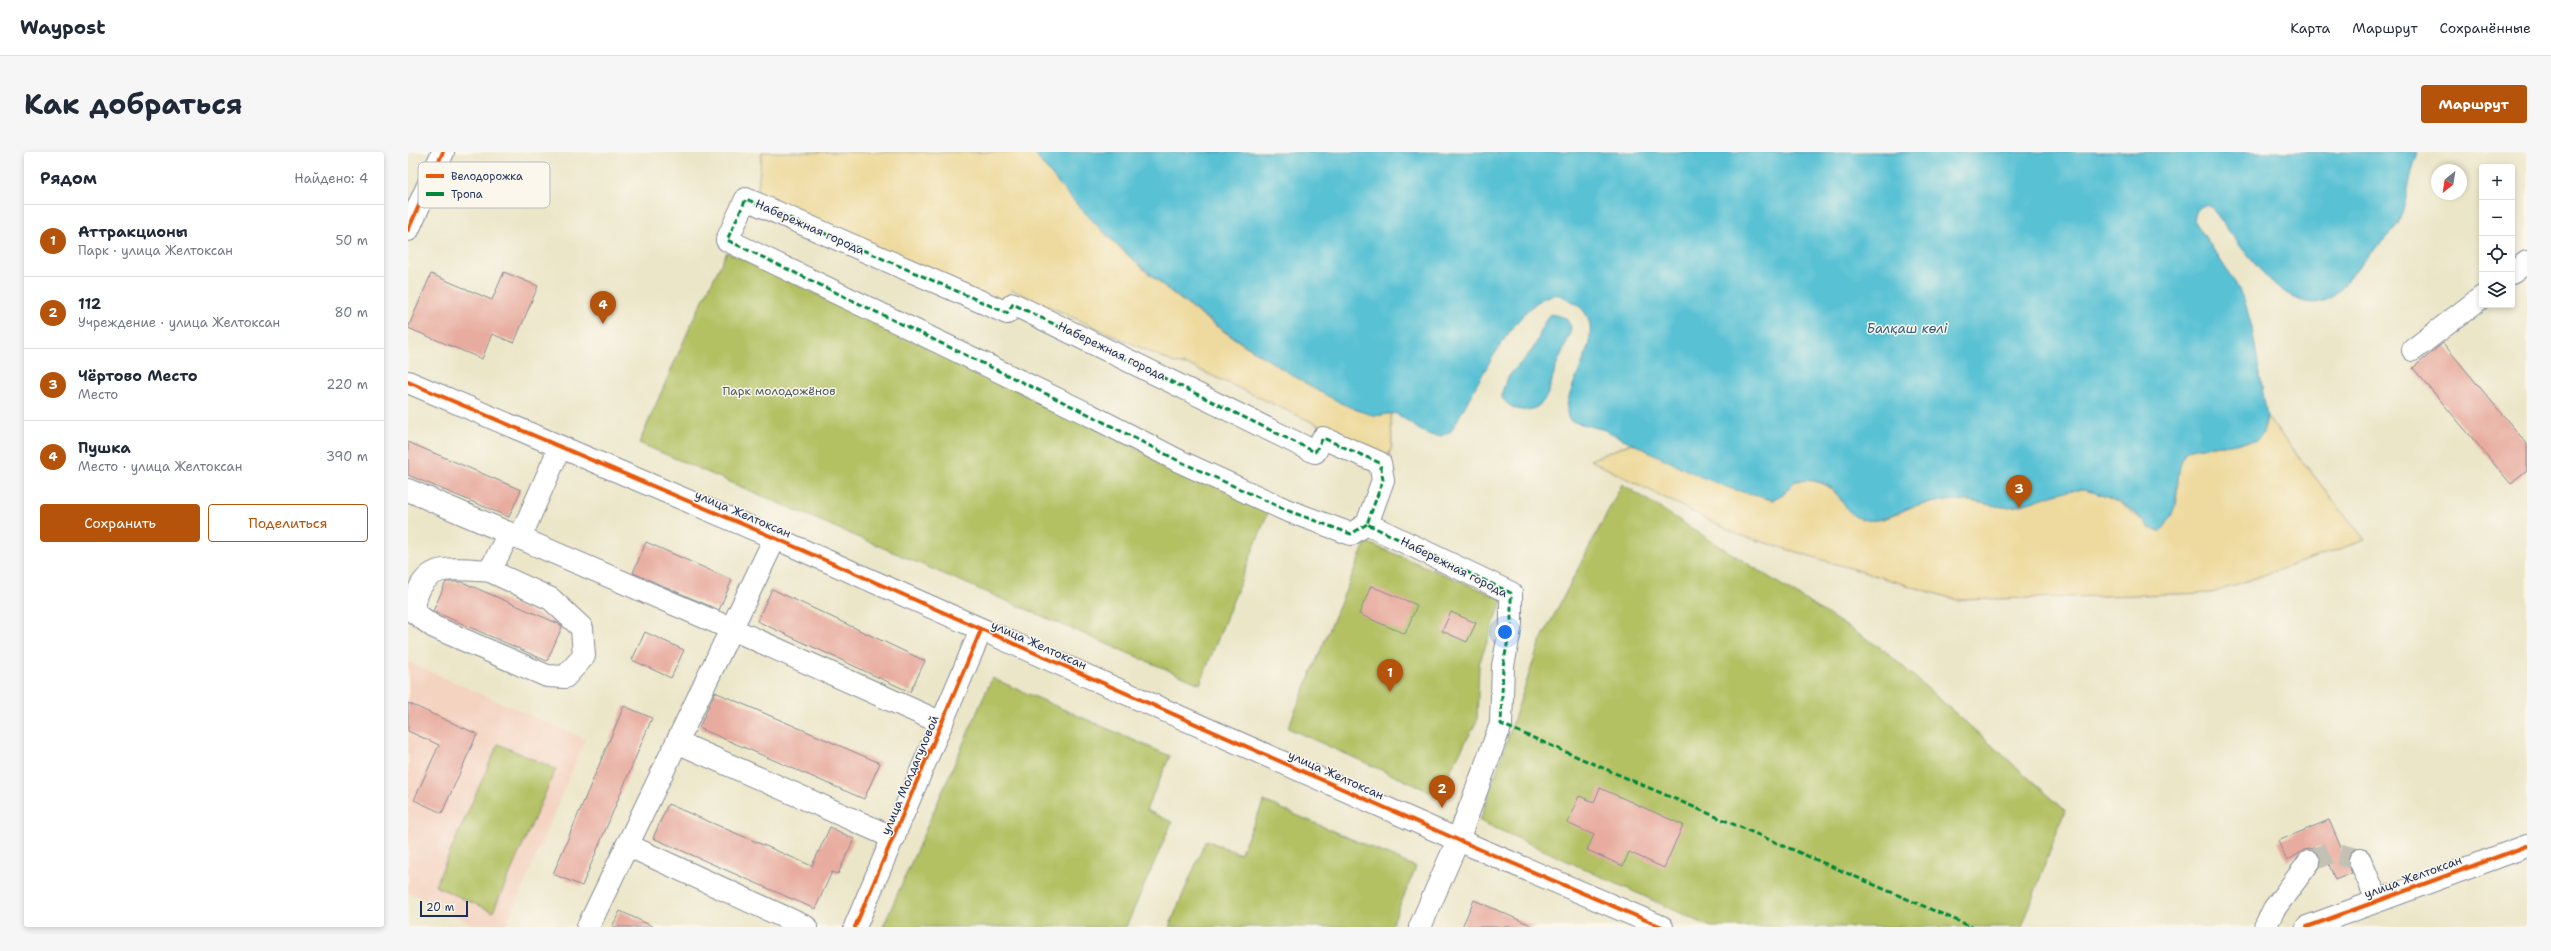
<!DOCTYPE html>
<html lang="ru">
<meta charset="utf-8">
<style>
:root{--surface:#fff;--page:#f6f6f7;--text:#1f2937;--muted:#747a83;--line:#e0e1e3;--accent:#b45309}
body{margin:0;font-family:"Shantell Sans",sans-serif;background:var(--page);color:var(--text)}
.controls{position:absolute;right:12px;top:12px;display:grid;overflow:hidden;border-radius:4px;box-shadow:0 2px 6px #0003}
.controls button{width:36px;height:36px;display:grid;place-items:center;padding:0;border:0;border-bottom:1px solid var(--line);background:var(--surface);color:var(--text);font:20px sans-serif}
.compass{position:absolute;left:2023px;top:12px;width:36px;height:36px;border-radius:50%;background:var(--surface);box-shadow:0 2px 6px #0003;rotate:210deg}
.scale{position:absolute;left:12px;bottom:10px;width:48px;box-sizing:border-box;padding-left:4px;border:2px solid #1b2f5e;border-top:0;font-size:11px;line-height:14px;white-space:nowrap;color:#1b2f5e;-webkit-text-stroke:3px #fbf7ec;paint-order:stroke}
.you{position:absolute;left:1097px;top:480px;width:14px;height:14px;margin:-10px;border:3px solid #fff;border-radius:50%;background:#1a73e8;box-shadow:0 0 0 6px #1a73e833}
.badge{display:grid;place-items:center;width:26px;height:26px;border-radius:50%;background:var(--accent);color:#fff;font-size:13px;font-weight:700}
.pin{position:absolute;translate:-50% -33px;filter:drop-shadow(0 1px 2px #0008)}
.pin::after{content:'';position:absolute;top:21px;width:14px;height:12px;background:inherit;clip-path:polygon(0 0,100% 0,50% 100%)}
.list{margin:0;padding:0;list-style:none}
h2{display:flex;justify-content:space-between;align-items:center;height:52px;margin:0;padding:0 16px;font-size:17px}
h2 small{font-size:13px;font-weight:400;color:var(--muted)}
.list li{display:grid;grid-template-columns:26px 1fr auto;gap:12px;align-items:center;box-sizing:border-box;height:72px;padding:0 16px;border-top:1px solid var(--line)}
.list b{display:block;font-size:15px;white-space:nowrap}
.list p{margin:0;font-size:13px;white-space:nowrap;color:var(--muted)}
.list em{font-size:13px;font-style:normal;color:var(--muted)}
.actions{display:flex;gap:8px;padding:12px 16px}
.actions a{flex:1;padding:9px 0;border:1px solid var(--accent);border-radius:4px;text-align:center;font-size:14px;color:var(--accent)}
.actions .main{background:var(--accent);color:#fff}
.icon{flex:none;width:22px;height:22px;fill:none;stroke:currentColor;stroke-width:2;stroke-linecap:round;stroke-linejoin:round}
.map{position:relative;flex:none;width:2119px;height:775px;overflow:hidden;border-radius:4px}
header{display:flex;align-items:center;gap:24px;box-sizing:border-box;height:56px;padding:0 20px;background:var(--surface);border-bottom:1px solid var(--line)}
header strong{font-size:19px}
nav{display:flex;gap:22px;margin-inline-start:auto;font-size:14px}
.intro{display:flex;align-items:center;justify-content:space-between;box-sizing:border-box;height:96px;padding:0 24px}
h1{margin:0;font-size:28px}
.button{padding:10px 18px;border-radius:4px;background:var(--accent);color:#fff;font-size:14px;font-weight:700}
main{display:flex;gap:24px;padding:0 24px}
aside{flex:1;background:var(--surface);border-radius:4px;box-shadow:0 2px 6px #0003}
.map>svg:first-child{display:block}
.built{fill:#f4d3c1}
.green{fill:#b3c163;stroke:#677860}
.sand{fill:#eeda9e;stroke:#84847e}
.water{fill:#58c1d4;stroke:#3a7899}
.building{fill:#e8ab9f}
.lines{fill:none;stroke-linecap:round;stroke-linejoin:round}
.minor-tunnel{stroke:#c2c1b4;stroke-width:22;stroke-dasharray:22 11;stroke-linecap:butt}
.minor-casing{stroke:#848a94;stroke-width:24}
.minor{stroke:#fff;stroke-width:22}
.quiet{stroke:#00873e;stroke-width:3;stroke-dasharray:6 3;stroke-linecap:butt}
.cycleway-casing{stroke:#fbf7ec;stroke-width:6}
.cycleway{stroke:#e8590c;stroke-width:4}
.labels{text-anchor:middle;dominant-baseline:central;stroke-width:3;stroke-linejoin:round;paint-order:stroke}
.street-label{font-size:12px;fill:#1b2f5e;stroke:#fbf7ec}
.park-label{font-size:12px;fill:#495b60;stroke:#fbf7ec}
.water-label{font-size:13px;font-style:italic;fill:#2d5b81;stroke:#fbf7ec}
.key{fill:#fbf7ec;stroke:#b8bbc1;stroke-width:1}
.key-label{font-size:11px;fill:#1b2f5e}
</style>
<header>
<strong>Waypost</strong>
<nav><a>Карта</a><a>Маршрут</a><a>Сохранённые</a></nav>
</header>
<div class="intro"><h1>Как добраться</h1><a class="button">Маршрут</a></div>
<main>
<aside>
<h2>Рядом<small>Найдено: 4</small></h2>
<ul class="list">
<li><span class="badge">1</span><div><b>Аттракционы</b><p>Парк · улица Желтоксан</p></div><em>50 m</em></li>
<li><span class="badge">2</span><div><b>112</b><p>Учреждение · улица Желтоксан</p></div><em>80 m</em></li>
<li><span class="badge">3</span><div><b>Чёртово Место</b><p>Место</p></div><em>220 m</em></li>
<li><span class="badge">4</span><div><b>Пушка</b><p>Место · улица Желтоксан</p></div><em>390 m</em></li>
</ul>
<div class="actions"><a class="main">Сохранить</a><a>Поделиться</a></div>
</aside>
<div class="map">
<svg width="2119" height="775" viewBox="0 0 2119 775">
<rect width="100%" height="100%" fill="#fbf7ec"/>
<filter id="ink" filterUnits="userSpaceOnUse"><feTurbulence type="fractalNoise" baseFrequency=".025" numOctaves="2"/><feDisplacementMap in="SourceGraphic" scale="8" xChannelSelector="R" yChannelSelector="G"/><feConvolveMatrix kernelMatrix="1 2 1 2 8 2 1 2 1" color-interpolation-filters="sRGB"/></filter>
<filter id="wash" filterUnits="userSpaceOnUse"><feTurbulence type="fractalNoise" baseFrequency=".012" numOctaves="4" result="noise"/><feDisplacementMap in="SourceGraphic" scale="16" xChannelSelector="R" yChannelSelector="G"/><feGaussianBlur stdDeviation="0.9" result="paint"/><feColorMatrix in="noise" values="0 0 0 0 0 0 0 0 0 0 0 0 0 0 0 0 0 1.4 0 .05"/><feComposite in="paint" operator="in"/></filter>
<g filter="url(#wash)">
<rect width="100%" height="100%" fill="#ece6c9"/>
<path class="built" d="M0,510L177,587L98,775H70L0,740Z"/>
<g class="green">
<path d="M319,100L861,358L792,532L231,291L285,168Z"/>
<path d="M1214,332L1476,498L1657,658L1614,775H1303L1072,669L1131,492Z"/>
<path d="M958,390L1095,447L1071,512L1069,569L1029,643L880,576Z"/>
<path d="M584,526L762,604L738,658L764,670L718,775H475Z"/>
<path d="M90,592L148,617L85,760L27,734Z"/>
<path d="M856,649L1008,715L983,775H761L798,688L832,702Z"/>
</g>
<g class="sand">
<path d="M354,0H625C702,100 802,180 913,238C933,249 959,269 983,261L984,294L980,305L783,214L767,211L604,138L593,152L349,43Z"/>
<path d="M1859,265L1957,388L1804,441L1549,448L1328,382L1182,308L1226,290C1271,313 1315,337 1364,348L1375,342L1387,329C1440,323 1427,367 1466,368C1482,369 1496,356 1511,353C1527,350 1544,347 1560,349C1573,350 1586,355 1599,355C1618,354 1638,343 1657,339C1687,332 1724,356 1742,377L1756,376C1761,368 1766,359 1768,349C1771,331 1768,316 1777,300L1786,296L1848,289L1855,281Z"/>
</g>
<g class="water">
<path d="M625,0H2010C2001,23 2000,48 1990,72C1978,88 1963,99 1951,114C1941,125 1933,140 1920,147C1877,170 1825,81 1802,54C1792,52 1788,57 1786,68L1828,132L1837,150L1844,176L1859,265L1855,281L1848,289L1786,296L1777,300C1764,324 1776,360 1751,380C1737,376 1733,363 1721,356C1709,349 1689,340 1675,338C1648,336 1625,354 1599,355C1586,355 1573,350 1560,349C1544,347 1527,350 1511,353C1491,357 1475,373 1453,367C1427,359 1438,323 1387,329L1375,342L1364,348L1321,336L1291,324L1197,278L1162,269C1144,242 1213,178 1165,150C1159,147 1152,141 1145,143C1107,149 1062,248 1043,279C1023,294 1005,271 989,262C980,260 973,265 965,263C935,256 899,232 873,216C778,157 693,89 625,0Z"/>
<path d="M1143,162L1158,166L1163,175C1161,189 1154,199 1149,212C1145,221 1144,232 1140,241C1131,263 1107,263 1094,246C1094,222 1115,213 1126,195C1133,184 1133,171 1143,162Z"/>
</g>
<g id="blocks">
<g class="building">
<path d="M96,120L130,134L106,191L84,182L74,207L0,176L23,122L84,148Z"/>
<path d="M2035,191L2119,292V319L2103,332L2005,216Z"/>
<path d="M0,290L113,338L101,365L0,323Z"/>
<path d="M238,390L324,428L311,458L225,421Z"/>
<path d="M38,430H54L151,472L154,475L139,509L25,459Z"/>
<path d="M963,434L1009,453L997,482L951,462Z"/>
<path d="M364,437L517,509L502,540L349,469Z"/>
<path d="M1043,460L1068,471L1059,490L1034,479Z"/>
<path d="M237,480L276,498L263,526L224,508Z"/>
<path d="M307,540L472,611L456,647L291,576Z"/>
<path d="M0,551L69,582L34,661L6,648L31,593L0,579Z"/>
<path d="M216,554L244,566L174,734L145,722Z"/>
<path d="M1192,636L1275,673L1256,716L1221,700L1215,714L1179,698L1186,683L1159,671L1171,644L1186,650Z"/>
<path d="M260,652L404,714L422,675L446,687L430,722L424,720L407,757L245,686Z"/>
<path d="M1921,668L1944,721L1927,728L1914,694L1896,698L1879,709L1870,689Z"/>
<path d="M1066,748L1127,775H1054Z"/>
<path d="M212,759L246,775H204Z"/>
</g>
</g>
</g>
<g filter="url(#ink)">
<use href="#blocks" fill-opacity="0" stroke="#848a94" stroke-width="1"/>
<g class="lines">
<path class="minor-tunnel" d="M1901,710L1923,700L1952,708"/>
<defs>
<g id="minor">
<path d="M0,78L35,0"/>
<path d="M2104,121L2119,110"/>
<path d="M2005,198L2074,145"/>
<path d="M0,230L367,386L1050,688L1254,775"/>
<path d="M0,338L324,477L534,571"/>
<path d="M959,372L943,382L878,358L771,309L680,262L319,88L338,47L599,161L605,152L907,300L915,286L972,311L975,328L959,372L1103,441V472L1095,514L1093,572L1050,688L1012,775"/>
<path d="M112,386L152,295"/>
<path d="M82,419L143,447L174,476L176,504L157,525L139,524L26,475L7,461C5,444 15,421 35,418C50,416 67,418 82,419L101,381"/>
<path d="M269,590L486,686"/>
<path d="M219,693L398,775"/>
<path d="M1952,708L1969,748"/>
<path d="M180,775L367,386"/>
<path d="M447,775L573,478"/>
<path d="M1857,775L1866,757L1901,710"/>
<path d="M1899,775L2119,694"/>
</g>
</defs>
<use href="#minor" class="minor-casing"/>
<use href="#minor" class="minor"/>
<path class="quiet" d="M959,372L943,382L878,358L771,309L680,262L319,88L338,47L599,161L605,152L907,300L915,286L972,311L975,328L959,372L1103,441V472L1095,514L1093,572L1564,775"/>
<defs>
<g id="cycleway">
<path d="M0,78L35,0"/>
<path d="M0,230L367,386L1050,688L1254,775"/>
<path d="M447,775L573,478"/>
<path d="M1899,775L2119,694"/>
</g>
</defs>
<use href="#cycleway" class="cycleway-casing"/>
<use href="#cycleway" class="cycleway"/>
</g>
</g>
<g class="labels">
<g class="street-label">
<text transform="translate(402 75) rotate(24)">Набережная города</text>
<text transform="translate(704 199) rotate(26)">Набережная города</text>
<text transform="translate(335 362) rotate(23)">улица Желтоксан</text>
<text transform="translate(1046 415) rotate(27)">Набережная города</text>
<text transform="translate(631 493) rotate(24)">улица Желтоксан</text>
<text transform="translate(502 623) rotate(-67)">улица Молдагуловой</text>
<text transform="translate(928 623) rotate(24)">улица Желтоксан</text>
<text transform="translate(2005 725) rotate(-20)">улица Желтоксан</text>
</g>
<g class="park-label">
<text x="371" y="239">Парк молодожёнов</text>
</g>
<g class="water-label">
<text x="1499" y="176">Балқаш көлі</text>
</g>
</g>
<rect x="10" y="10" width="132" height="46" rx="6" class="key"/>
<rect x="18" y="22" width="18" height="4" fill="#e8590c"/>
<rect x="18" y="40" width="18" height="4" fill="#00873e"/>
<g class="key-label">
<text x="43" y="28">Велодорожка</text>
<text x="43" y="46">Тропа</text>
</g>
</svg>
<div class="controls">
<button>+</button>
<button>−</button>
<button><svg class="icon" aria-label="locate" viewBox="0 0 24 24"><circle cx="12" cy="12" r="6"/><path d="M12 2v4M12 18v4M2 12h4M18 12h4"/></svg></button>
<button><svg class="icon" aria-label="layers" viewBox="0 0 24 24"><path d="M12 4l9 5-9 5-9-5zM3 14l9 5 9-5"/></svg></button>
</div>
<svg class="compass" viewBox="-18 -18 36 36"><path d="M0-13l5 13h-10z" fill="#e53935"/><path d="M0 13l5-13h-10z" fill="#747a83"/></svg>
<div class="scale">20 m</div>
<div class="you"></div>
<div class="pin badge" style="left:982px;top:540px">1</div>
<div class="pin badge" style="left:1034px;top:656px">2</div>
<div class="pin badge" style="left:1611px;top:356px">3</div>
<div class="pin badge" style="left:195px;top:172px">4</div>
</div>
</main>
